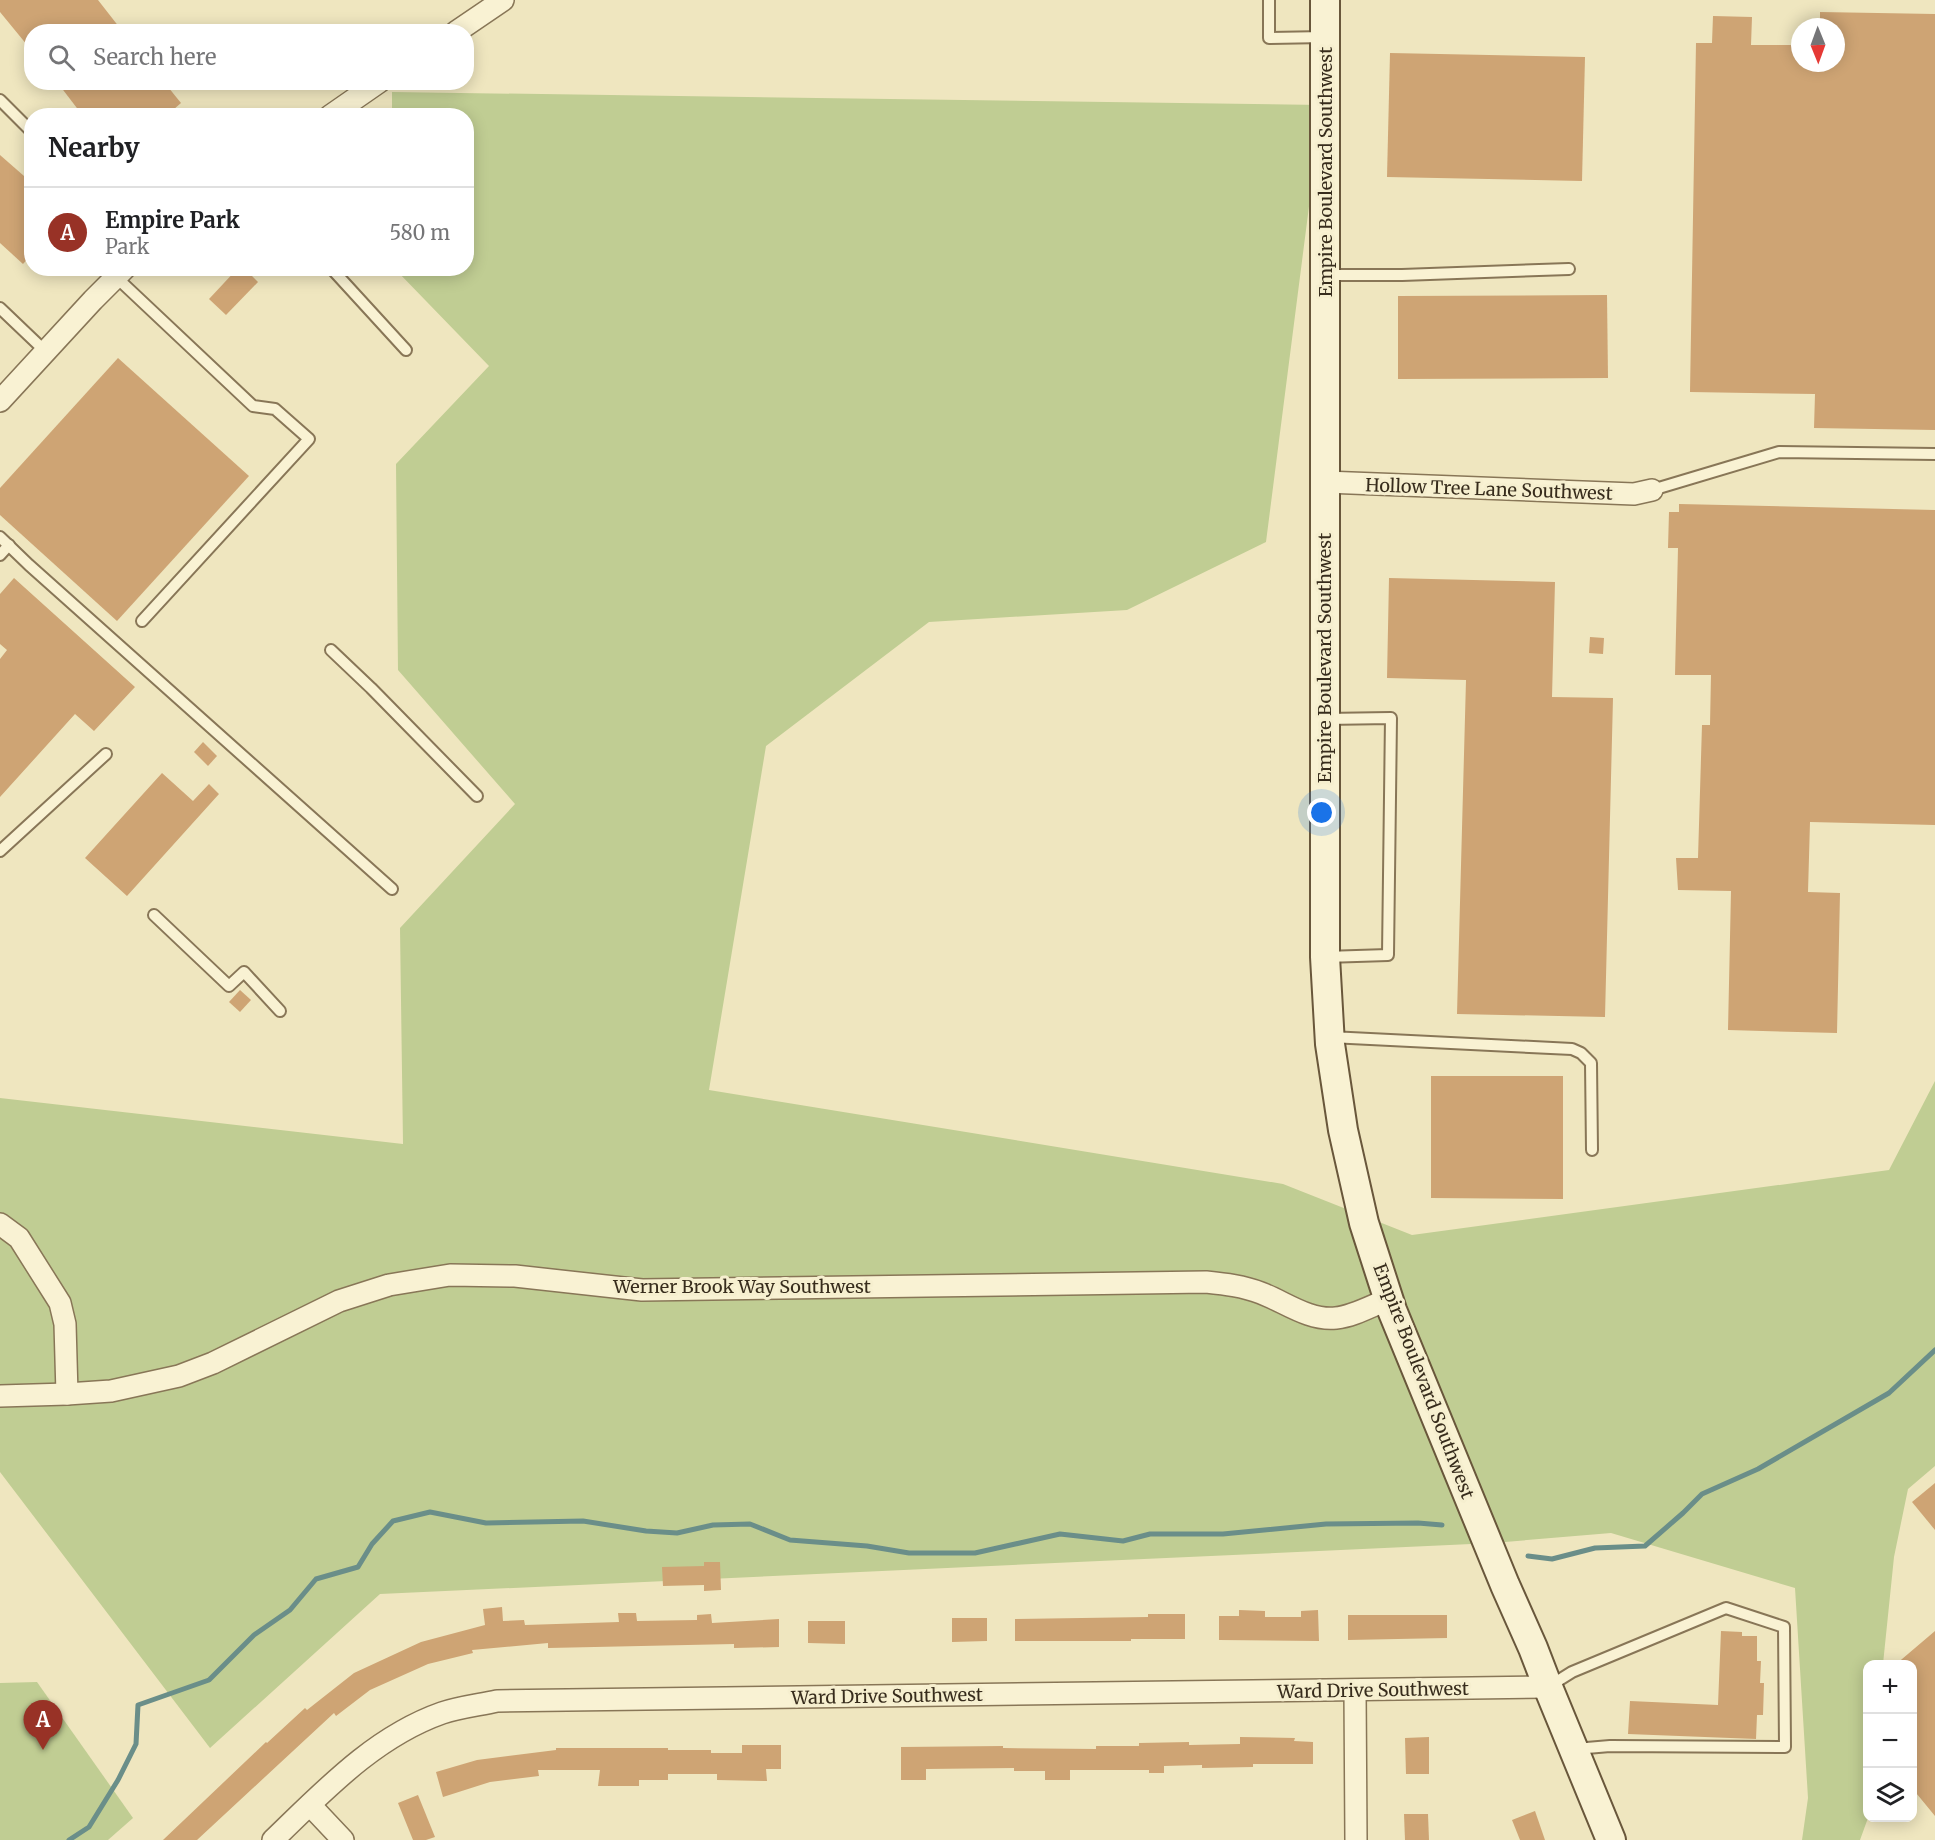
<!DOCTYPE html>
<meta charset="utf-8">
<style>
:root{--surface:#fff;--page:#f2f2f2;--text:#202124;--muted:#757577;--line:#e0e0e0;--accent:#983226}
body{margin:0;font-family:Merriweather,serif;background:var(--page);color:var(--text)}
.controls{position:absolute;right:18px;bottom:18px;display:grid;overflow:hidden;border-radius:12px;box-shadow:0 3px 15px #0003}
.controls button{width:54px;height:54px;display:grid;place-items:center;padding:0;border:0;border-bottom:2px solid var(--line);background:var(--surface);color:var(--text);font:30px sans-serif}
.compass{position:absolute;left:1791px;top:18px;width:54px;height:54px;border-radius:50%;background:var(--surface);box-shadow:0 3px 15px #0003;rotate:179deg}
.you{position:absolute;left:1322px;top:813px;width:21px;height:21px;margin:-15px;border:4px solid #fff;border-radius:50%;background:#1a73e8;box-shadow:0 0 0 9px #1a73e833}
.badge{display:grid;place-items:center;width:39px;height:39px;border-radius:50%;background:var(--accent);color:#fff;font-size:20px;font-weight:700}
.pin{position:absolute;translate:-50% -50px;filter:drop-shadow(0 2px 3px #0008)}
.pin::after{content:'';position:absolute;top:32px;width:21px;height:18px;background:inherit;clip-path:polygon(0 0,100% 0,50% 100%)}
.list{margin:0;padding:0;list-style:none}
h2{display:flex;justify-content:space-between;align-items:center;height:78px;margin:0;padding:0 24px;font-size:26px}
h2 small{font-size:20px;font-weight:400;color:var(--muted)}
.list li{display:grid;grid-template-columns:39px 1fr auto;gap:18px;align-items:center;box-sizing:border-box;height:90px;padding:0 24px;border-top:2px solid var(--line)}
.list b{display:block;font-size:22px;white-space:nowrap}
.list p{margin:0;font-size:20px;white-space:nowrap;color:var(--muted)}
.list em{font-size:20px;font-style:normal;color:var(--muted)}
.icon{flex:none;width:33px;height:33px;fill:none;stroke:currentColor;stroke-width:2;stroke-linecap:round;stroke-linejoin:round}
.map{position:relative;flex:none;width:1935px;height:1840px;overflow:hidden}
.search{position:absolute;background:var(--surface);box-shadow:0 3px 15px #0003;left:24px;top:24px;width:450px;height:66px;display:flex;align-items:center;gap:15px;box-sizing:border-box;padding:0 21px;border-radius:24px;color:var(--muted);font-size:22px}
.panel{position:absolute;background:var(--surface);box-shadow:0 3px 15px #0003;left:24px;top:108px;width:450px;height:168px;border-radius:24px}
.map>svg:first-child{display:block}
.green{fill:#c0cd93}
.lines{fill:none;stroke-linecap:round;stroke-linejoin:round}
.stream{stroke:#6a8e89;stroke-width:5}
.building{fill:#cea474}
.lane-casing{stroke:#887657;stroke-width:14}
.street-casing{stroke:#887657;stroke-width:24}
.secondary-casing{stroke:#69573b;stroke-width:32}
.lane{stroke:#f9f2d3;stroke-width:10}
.street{stroke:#f9f2d3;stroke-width:21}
.secondary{stroke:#f9f2d3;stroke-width:28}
.labels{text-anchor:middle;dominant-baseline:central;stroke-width:6;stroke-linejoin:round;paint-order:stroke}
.street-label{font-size:18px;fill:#372c1c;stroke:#f6efcf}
</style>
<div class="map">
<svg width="1935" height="1840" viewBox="0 0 1935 1840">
<rect width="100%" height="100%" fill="#efe6bf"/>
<g class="green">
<path d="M392,92L1322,105L1266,542L1127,610L929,622L766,746L709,1090L1283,1184L1412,1235L1889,1170L1935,1081V1466L1908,1489L1894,1557L1883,1664H1868V1818L1860,1840H1802L1808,1798L1795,1588L1611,1533L1493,1543L380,1594L210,1748L0,1472V1098L403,1144L400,928L515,804L398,670L396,464L489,366L395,269L466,268V116L392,115Z"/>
<path d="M37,1682L133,1818L108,1840H0V1683Z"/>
</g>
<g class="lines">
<g class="stream">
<path d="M1528,1556L1552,1559L1595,1548L1645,1546L1683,1513L1702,1494L1758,1469L1889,1393L1935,1350"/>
<path d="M69,1840L89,1827L118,1780L136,1744L138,1705L209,1680L254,1635L290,1610L316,1579L358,1567L372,1544L393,1521L430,1512L486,1523L583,1521L646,1531L677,1533L713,1525L750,1524L790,1540L867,1546L909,1553H975L1060,1534L1123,1541L1150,1534H1223L1326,1524L1418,1523L1442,1525"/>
</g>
</g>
<g class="building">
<path d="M0,0H98L123,32H32V51L0,12Z"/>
<path d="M1820,12L1935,14V430L1814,428L1815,394L1690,392L1696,43H1712L1713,16L1752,17L1751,45H1800V63H1836V27H1820Z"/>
<path d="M1390,53L1585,57L1582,181L1387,177Z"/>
<path d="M57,82H164L181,103L166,116H83Z"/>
<path d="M0,155L32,183V254L23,264L0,243Z"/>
<path d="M238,268H244L258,282L226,315L209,299Z"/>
<path d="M1607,295L1608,378L1398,379V296Z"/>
<path d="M118,358L249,476L117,621L0,515V488Z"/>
<path d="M1679,504L1935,510V825L1810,822L1808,892L1840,893L1837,1033L1728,1030L1731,891L1678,890L1676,858H1698L1702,725H1710L1711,675H1675L1678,548H1668L1669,512H1679Z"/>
<path d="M14,578L135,687L94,731L75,714L0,797V659L7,650L0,644V594Z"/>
<path d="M1389,578L1555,582L1552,697L1613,698L1605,1017L1457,1014L1466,680L1387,678Z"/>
<path d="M1590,637L1604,638L1603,654L1589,653Z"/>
<path d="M203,742L217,756L208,766L194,752Z"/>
<path d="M162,773L193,801L209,784L219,794L127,896L85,858Z"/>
<path d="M240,990L251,1000L240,1012L229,1002Z"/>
<path d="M1431,1076H1563V1199L1431,1198Z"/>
<path d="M1935,1483V1530L1912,1502Z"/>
<path d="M704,1562H720L721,1590L704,1591V1585L663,1586L662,1567L704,1566Z"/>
<path d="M502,1607L503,1621L524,1620L525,1625L619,1622L618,1613H636L637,1621L697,1620V1615L711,1614L712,1623L779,1619V1647L734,1648V1644L548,1648V1643L472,1650L473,1653L428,1664L370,1690L336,1716L334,1713L197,1840H163L266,1742L267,1743L305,1708L307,1710L354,1673L421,1642L485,1625L483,1609Z"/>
<path d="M1239,1610L1265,1611V1617H1301V1611L1318,1610L1319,1641L1219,1640V1616H1239Z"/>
<path d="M1148,1614H1185V1639H1131V1641H1015V1619L1148,1617Z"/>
<path d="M1348,1615H1447V1638L1348,1640Z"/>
<path d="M952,1618H987V1641L952,1642Z"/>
<path d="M808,1621H845V1644L808,1643Z"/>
<path d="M1721,1631L1742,1632V1636H1757V1661H1761L1760,1683H1764L1763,1715H1757L1756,1739L1628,1734L1630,1701L1718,1705Z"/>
<path d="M1935,1631V1816L1912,1788V1665H1895Z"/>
<path d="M1240,1737L1295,1738L1294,1741L1313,1742V1764H1253V1767L1202,1768V1765L1164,1766V1773H1149V1770H1070V1780H1045V1771H1014V1768L926,1769V1780H901V1747L1003,1746V1748L1096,1749V1746H1139V1743L1189,1742V1745L1240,1744Z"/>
<path d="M1429,1737V1774H1406L1405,1738Z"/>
<path d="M742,1745H781V1769H766L767,1781L717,1780V1774H668V1780H639V1786H598L600,1770H538L539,1776L490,1782L443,1797L436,1772L477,1760L556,1750V1748H668V1750H711V1753H742Z"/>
<path d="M418,1795L435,1837L426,1840H413L398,1803Z"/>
<path d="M1535,1811L1545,1840H1520L1512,1820Z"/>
<path d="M1404,1814H1428L1429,1840H1405Z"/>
</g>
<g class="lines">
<defs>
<g id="lane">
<path d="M1269,0V38L1325,37"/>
<path d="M0,100L32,132"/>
<path d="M331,268L406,350"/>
<path d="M1325,275H1402L1569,269"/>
<path d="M116,277L253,406L275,409L309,439L142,621"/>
<path d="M0,308L45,351"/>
<path d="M1652,490L1779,452L1935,454"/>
<path d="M0,537L29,565L392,889"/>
<path d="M0,555L9,545"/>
<path d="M331,650L371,688L477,796"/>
<path d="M1325,719L1391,718L1388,955L1325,957"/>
<path d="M0,851L106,754"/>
<path d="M154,915L229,986L244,972L280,1011"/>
<path d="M1330,1037L1572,1049L1581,1053L1591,1063L1592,1150"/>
<path d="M1548,1687L1572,1672L1726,1608L1784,1627L1785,1747L1610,1746L1575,1749"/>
</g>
<g id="street">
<path d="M456,32L503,0"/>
<path d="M330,116L379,82"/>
<path d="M0,401L93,300L125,268"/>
<path d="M1325,482L1634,494L1652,490"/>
<path d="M0,1224L19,1238L60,1303L65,1324L67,1394"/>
<path d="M0,1396L67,1394L111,1391L179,1376L213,1363L339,1301L389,1285L450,1275L515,1276L642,1290L1206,1282C1225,1284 1243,1286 1261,1293C1285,1302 1309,1321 1336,1318C1354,1316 1371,1306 1389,1299"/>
<path d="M1355,1690L1356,1840"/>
<path d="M310,1805L343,1840"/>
<path d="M273,1840C324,1791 374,1737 442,1713C460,1707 479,1705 497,1701L1548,1687"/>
</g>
<path id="secondary" d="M1325,0V957L1330,1044L1343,1130L1364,1223L1392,1310L1505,1585L1533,1648L1548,1687L1611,1840"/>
</defs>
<use href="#lane" class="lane-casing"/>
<use href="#street" class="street-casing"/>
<use href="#secondary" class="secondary-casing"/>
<use href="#lane" class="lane"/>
<use href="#street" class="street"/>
<use href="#secondary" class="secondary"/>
</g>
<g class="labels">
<g class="street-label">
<text transform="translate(1325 172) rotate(-90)">Empire Boulevard Southwest</text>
<text transform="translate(1489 489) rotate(2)">Hollow Tree Lane Southwest</text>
<text transform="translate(1324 658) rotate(-90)">Empire Boulevard Southwest</text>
<text x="742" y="1286">Werner Brook Way Southwest</text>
<text transform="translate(1424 1381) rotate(69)">Empire Boulevard Southwest</text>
<text transform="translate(1373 1690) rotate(-1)">Ward Drive Southwest</text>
<text transform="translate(887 1696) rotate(-1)">Ward Drive Southwest</text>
</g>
</g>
</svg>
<div class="controls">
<button>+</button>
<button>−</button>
<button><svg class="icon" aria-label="layers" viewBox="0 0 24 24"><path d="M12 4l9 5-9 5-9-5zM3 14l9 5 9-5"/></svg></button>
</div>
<svg class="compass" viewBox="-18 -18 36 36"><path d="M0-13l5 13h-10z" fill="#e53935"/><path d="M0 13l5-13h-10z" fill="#757577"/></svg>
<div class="you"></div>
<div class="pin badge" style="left:43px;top:1750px">A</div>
<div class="search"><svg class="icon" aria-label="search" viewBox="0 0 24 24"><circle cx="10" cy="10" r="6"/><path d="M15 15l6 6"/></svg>Search here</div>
<section class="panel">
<h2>Nearby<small></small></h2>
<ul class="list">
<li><span class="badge">A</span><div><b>Empire Park</b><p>Park</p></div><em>580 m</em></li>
</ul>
</section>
</div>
